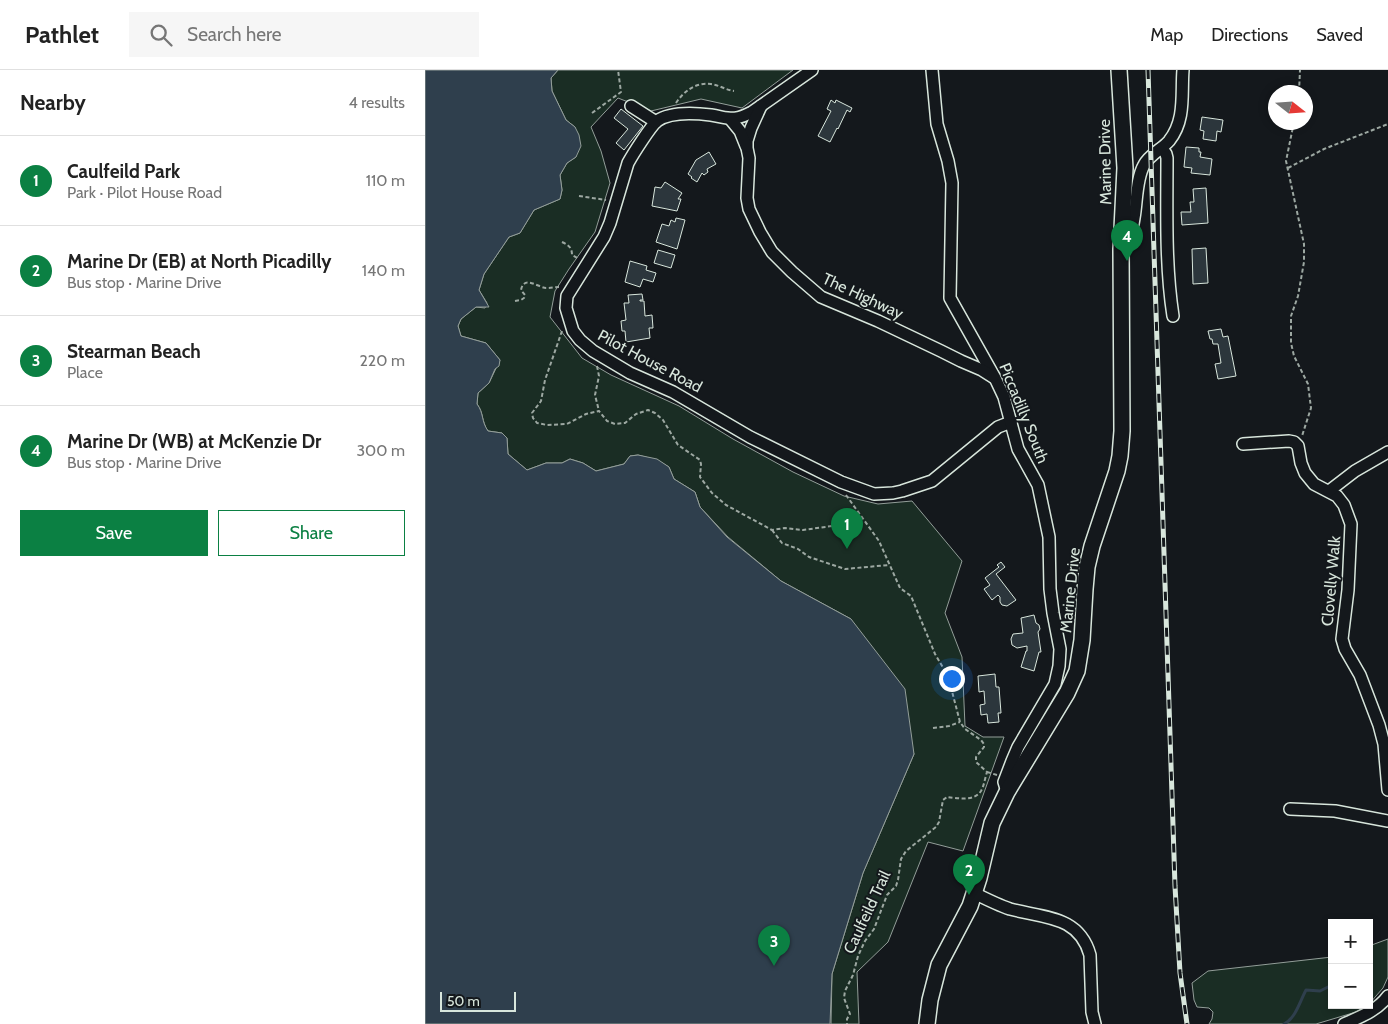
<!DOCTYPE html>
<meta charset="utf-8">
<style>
:root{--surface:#fff;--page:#f6f6f6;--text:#222;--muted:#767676;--line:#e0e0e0;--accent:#0b8043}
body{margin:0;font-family:Cabin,sans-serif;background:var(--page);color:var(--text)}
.controls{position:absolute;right:15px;bottom:15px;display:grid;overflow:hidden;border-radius:0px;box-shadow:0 2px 8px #0003}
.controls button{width:45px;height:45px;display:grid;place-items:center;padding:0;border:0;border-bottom:1px solid var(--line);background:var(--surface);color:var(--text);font:25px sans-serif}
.compass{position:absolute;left:843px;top:15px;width:45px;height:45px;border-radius:50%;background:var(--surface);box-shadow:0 2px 8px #0003;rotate:107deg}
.scale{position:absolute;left:15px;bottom:12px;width:76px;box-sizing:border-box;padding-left:5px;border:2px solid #d8e6dc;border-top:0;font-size:14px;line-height:18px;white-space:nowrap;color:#d8e6dc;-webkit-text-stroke:4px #14181c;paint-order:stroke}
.you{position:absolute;left:526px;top:608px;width:18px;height:18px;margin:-12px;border:4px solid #fff;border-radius:50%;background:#1a73e8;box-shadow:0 0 0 8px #1a73e833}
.badge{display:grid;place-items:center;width:32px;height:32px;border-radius:50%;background:var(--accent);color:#fff;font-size:16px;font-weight:700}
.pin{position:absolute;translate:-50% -41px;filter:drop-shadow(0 1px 2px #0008)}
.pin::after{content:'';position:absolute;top:26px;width:18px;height:15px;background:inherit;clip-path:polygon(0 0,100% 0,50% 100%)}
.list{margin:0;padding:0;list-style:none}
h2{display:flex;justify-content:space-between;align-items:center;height:65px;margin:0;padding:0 20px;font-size:21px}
h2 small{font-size:16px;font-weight:400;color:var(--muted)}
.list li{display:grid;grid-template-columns:32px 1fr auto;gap:15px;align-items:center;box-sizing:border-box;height:90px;padding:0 20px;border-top:1px solid var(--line)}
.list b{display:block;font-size:19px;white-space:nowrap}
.list p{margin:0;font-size:16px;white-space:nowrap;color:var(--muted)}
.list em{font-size:16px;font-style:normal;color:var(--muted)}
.actions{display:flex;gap:10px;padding:15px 20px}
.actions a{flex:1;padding:11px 0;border:1px solid var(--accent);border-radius:0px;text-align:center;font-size:18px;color:var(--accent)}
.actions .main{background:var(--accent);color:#fff}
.icon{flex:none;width:28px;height:28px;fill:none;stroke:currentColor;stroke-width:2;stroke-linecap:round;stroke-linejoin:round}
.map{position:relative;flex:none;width:963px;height:954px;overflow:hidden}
header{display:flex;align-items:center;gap:30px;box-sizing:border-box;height:70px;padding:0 25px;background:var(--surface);border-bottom:1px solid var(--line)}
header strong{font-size:24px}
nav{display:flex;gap:28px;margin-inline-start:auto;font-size:18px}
.search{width:350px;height:45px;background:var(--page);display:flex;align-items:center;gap:12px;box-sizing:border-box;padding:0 18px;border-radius:0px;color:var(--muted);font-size:19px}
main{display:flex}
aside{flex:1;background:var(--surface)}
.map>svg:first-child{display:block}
.green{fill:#1a2d24;stroke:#939e99}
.water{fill:#2f3f4d;stroke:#939e99}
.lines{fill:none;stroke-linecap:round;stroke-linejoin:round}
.stream{stroke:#2f3f4d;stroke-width:3}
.building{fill:#2c363c;stroke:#d8e6dc}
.minor-casing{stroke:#d8e6dc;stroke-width:14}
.major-casing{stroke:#d8e6dc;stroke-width:18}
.path{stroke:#9da8a2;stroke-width:2;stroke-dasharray:4 2.5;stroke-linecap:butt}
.minor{stroke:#14181c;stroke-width:11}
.major{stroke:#14181c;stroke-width:15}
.rail-casing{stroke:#d8e6dc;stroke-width:5}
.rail{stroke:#14181c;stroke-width:3;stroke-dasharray:9;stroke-linecap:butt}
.labels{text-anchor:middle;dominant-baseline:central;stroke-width:4;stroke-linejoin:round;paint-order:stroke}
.street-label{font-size:16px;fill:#d8e6dc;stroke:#14181c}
</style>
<header>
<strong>Pathlet</strong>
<div class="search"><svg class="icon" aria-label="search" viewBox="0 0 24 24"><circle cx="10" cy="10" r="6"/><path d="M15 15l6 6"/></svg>Search here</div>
<nav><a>Map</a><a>Directions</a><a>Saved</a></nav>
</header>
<main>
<aside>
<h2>Nearby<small>4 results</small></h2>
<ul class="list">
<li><span class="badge">1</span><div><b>Caulfeild Park</b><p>Park · Pilot House Road</p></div><em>110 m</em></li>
<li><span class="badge">2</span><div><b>Marine Dr (EB) at North Picadilly</b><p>Bus stop · Marine Drive</p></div><em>140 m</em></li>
<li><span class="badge">3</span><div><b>Stearman Beach</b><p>Place</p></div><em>220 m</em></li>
<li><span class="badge">4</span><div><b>Marine Dr (WB) at McKenzie Dr</b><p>Bus stop · Marine Drive</p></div><em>300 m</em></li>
</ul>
<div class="actions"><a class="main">Save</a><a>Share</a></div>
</aside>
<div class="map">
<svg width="963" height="954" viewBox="0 0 963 954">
<rect width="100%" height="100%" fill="#14181c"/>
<g class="green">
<path d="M133,0H368L317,38L276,29L226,41L193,28L166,57L176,81L185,113L170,162L144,199L130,221L125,247L157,288L186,305L254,336L308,369L368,402L419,426L453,434L487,431L537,491L520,543L537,587L540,656L558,667H579L538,781L503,772L463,872L432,902L434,954H406L407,904L438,803L489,684L426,549L356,511L303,467L275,437L270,422L249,409L244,397L232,390L213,385L205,386L199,394L171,401L158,393L145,389L137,393H121L102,400L83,384L82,368L77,363L63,361C56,351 59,343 52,334L53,323L64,313L75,290L61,273L36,266L33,256L36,249L51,237L60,238L62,233L54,220L59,204L84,167L95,163L109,140L135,129L137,120L135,105L142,93L151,87L150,57L141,50L127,21L126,8Z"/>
<path d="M963,869V907L958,918L944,934V876Z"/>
<path d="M907,887V935H942L931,942L891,954H784L787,949L788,942L784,938L772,937L769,930L767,913L783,901Z"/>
</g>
<path class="water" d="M0,0H133L126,8L127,21L141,50L150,57L154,65L156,76L151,87L142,93L135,105L137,120L135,129L109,140L95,163L84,167L59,204L54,220L64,237H51L36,249L33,256L36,266L61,273L75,290L74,296L70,299L64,313L53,323L52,334C59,343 56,351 63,361L77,363L82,368L83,384L102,400L121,393H137L145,389L158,393L171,401L199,394L205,386L213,385L232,389L244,397L249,409L270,422L275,437L302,467L356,511L426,549L480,619L489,684L438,803L407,904L405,954H0Z"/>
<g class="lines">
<path class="stream" d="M859,954C871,948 875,931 881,920L895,921L907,915"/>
</g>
<g class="building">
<path d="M406,30L410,33L411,30L427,38L425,42L422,40L413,59L412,58L405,72L393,66L406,41L402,39Z"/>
<path d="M196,39L218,56L199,80L191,73L203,59L189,48Z"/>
<path d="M777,47L798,50L796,62L792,61L791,71L778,69L779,61L775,60Z"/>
<path d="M761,77L774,78V82H776L775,87L787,89L785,105L766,103L767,98L759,97Z"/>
<path d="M284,82L291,94L282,99L283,102L279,105L277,103L272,112L266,108L267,107L263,104L271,90Z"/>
<path d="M240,112L257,123L253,129H256L252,141L227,136L230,117L236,118Z"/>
<path d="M781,118L783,153L757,155L756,142H766L765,132H769L768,119Z"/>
<path d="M251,148L260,150L252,179L231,172L237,154L244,156L246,150L250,152Z"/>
<path d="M781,178L783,213L768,214L767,179Z"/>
<path d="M233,180L250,185L246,198L229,193Z"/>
<path d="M205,191L222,196L221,200L231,203L228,212L218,209L215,217L200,212Z"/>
<path d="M217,224L218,230H215V231H219L220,246L227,245L228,258H224L225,268L201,272L200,261H197L196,251L201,250L199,233H204L203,225Z"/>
<path d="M796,259L798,267L803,266L811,306L793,309L790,294L796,293L793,274H788L787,269H785L783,261Z"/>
<path d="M576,492L580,497L571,504L591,530L582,536L577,535L575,532V527L573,525L567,530L559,519L565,515L560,508L574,497L572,495Z"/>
<path d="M609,545L611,553L614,555L615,559L613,562L616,582H614L609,601L596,597L601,581H602V576L592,578L587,575L586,569L588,564L598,563L596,548Z"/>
<path d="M570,604L571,617H574L576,643H573L574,652L563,653L562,644L556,645L555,635L560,634L559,621L554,622L553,606Z"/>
</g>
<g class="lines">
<defs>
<g id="minor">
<path d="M387,0L327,42C308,52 305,48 286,45C270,43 246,41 232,51C225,57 208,84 203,93L185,153L179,167L142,226L141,238L148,261L155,270L168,281L205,303L248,322L325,367L416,412L449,424L468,423L477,421L507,411L573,357L586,352"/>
<path d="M507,0L512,54L523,91L527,113L525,228L570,308L579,327L593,379L613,415L624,467L625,519L628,543L635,579L634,596L630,614L593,677L587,691L579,712L582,722"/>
<path d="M206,36L231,52"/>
<path d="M336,36L326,58L322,71V78L324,88L322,128L324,139L335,162L347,182L367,202L396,227L453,251L516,281L536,291L557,300L568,307"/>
<path d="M306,50L315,61L321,76"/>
<path d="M737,78L741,84L742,88C742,140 740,194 748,246"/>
<path d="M697,161L708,154L709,148C712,132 711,109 719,95C724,85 737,79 744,71C761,50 756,24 758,0"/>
<path d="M818,374L864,371L869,372L873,376L876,393L880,403L889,414L912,426L919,435L926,454L923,520L917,569L920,579L935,605L954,655L959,674L963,720"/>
<path d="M904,421L930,401L963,382"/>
<path d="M865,739L910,741L963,751"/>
<path d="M549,823C561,829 573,835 585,839C618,848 654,845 665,885L667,942L670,954"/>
<path d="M919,954C935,947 952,941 963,926"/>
</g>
<path id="major" d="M502,954L505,930L514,895L545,836L554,808L567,753L582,722L642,623L652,601L657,570L660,519L662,497L667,476L692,401L695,386L697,361L696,179L700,98L694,0"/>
</defs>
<use href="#minor" class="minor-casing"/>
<use href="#major" class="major-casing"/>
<g class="path">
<path d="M874,22L875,0"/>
<path d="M251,33C259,21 271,12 286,14C294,15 301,20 309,21"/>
<path d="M167,43L196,22L193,0"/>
<path d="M869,52L861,91L879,174V192L873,226L866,246V273L869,286L883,314L886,338L877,366"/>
<path d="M863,98L899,79L963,54"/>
<path d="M154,126L181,130"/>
<path d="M137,172C143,175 147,177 147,185L154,189"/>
<path d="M90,231L96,230L99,228L100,225L96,220C99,205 112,217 121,218C126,218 130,217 134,217"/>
<path d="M137,261L120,310L116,331L107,343L108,348L112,353L122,355L142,354L161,344L174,341L182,351L190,354L200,353L211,344L223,340L230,343L238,350L253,375L275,390L276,394L275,407L287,423L301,435L347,460L360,458L378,460L407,456L433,442"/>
<path d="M172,296L174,306L170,325L174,341"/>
<path d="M421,425L454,471L475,518L486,526L510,584L523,606L535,652L540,659L556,670L559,674V677L551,687V692L562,702C560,708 559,716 556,721C549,732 532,728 522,727L518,730L514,752L511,757L481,781L476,789L473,810L471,816L462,825L449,859L440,871L433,886L428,905L420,921L419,928L425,944L422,949V954"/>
<path d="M347,460L357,473L373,479L384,487L420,499L464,495"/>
<path d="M508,658L524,656L535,652"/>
<path d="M562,702L572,705"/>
</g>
<use href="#minor" class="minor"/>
<use href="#major" class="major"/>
<defs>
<path id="rail" d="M723,0L750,816L755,903L762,954"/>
</defs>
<use href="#rail" class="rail-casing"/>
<use href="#rail" class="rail"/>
</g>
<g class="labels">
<g class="street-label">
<text transform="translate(680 92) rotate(-91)">Marine Drive</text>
<text transform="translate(438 226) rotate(25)">The Highway</text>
<text transform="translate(225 291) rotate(28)">Pilot House Road</text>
<text transform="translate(599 343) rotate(68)">Piccadilly South</text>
<text transform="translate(906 511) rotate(-85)">Clovelly Walk</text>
<text transform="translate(645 520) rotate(-84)">Marine Drive</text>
<text transform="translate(442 842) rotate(-65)">Caulfeild Trail</text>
</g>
</g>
</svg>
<div class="controls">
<button>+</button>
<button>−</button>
</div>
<svg class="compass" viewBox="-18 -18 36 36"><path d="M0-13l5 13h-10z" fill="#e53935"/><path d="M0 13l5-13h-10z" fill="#767676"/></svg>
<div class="scale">50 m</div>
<div class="you"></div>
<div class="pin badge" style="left:422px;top:479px">1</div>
<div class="pin badge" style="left:544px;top:825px">2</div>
<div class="pin badge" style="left:349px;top:896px">3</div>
<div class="pin badge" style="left:702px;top:191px">4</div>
</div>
</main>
